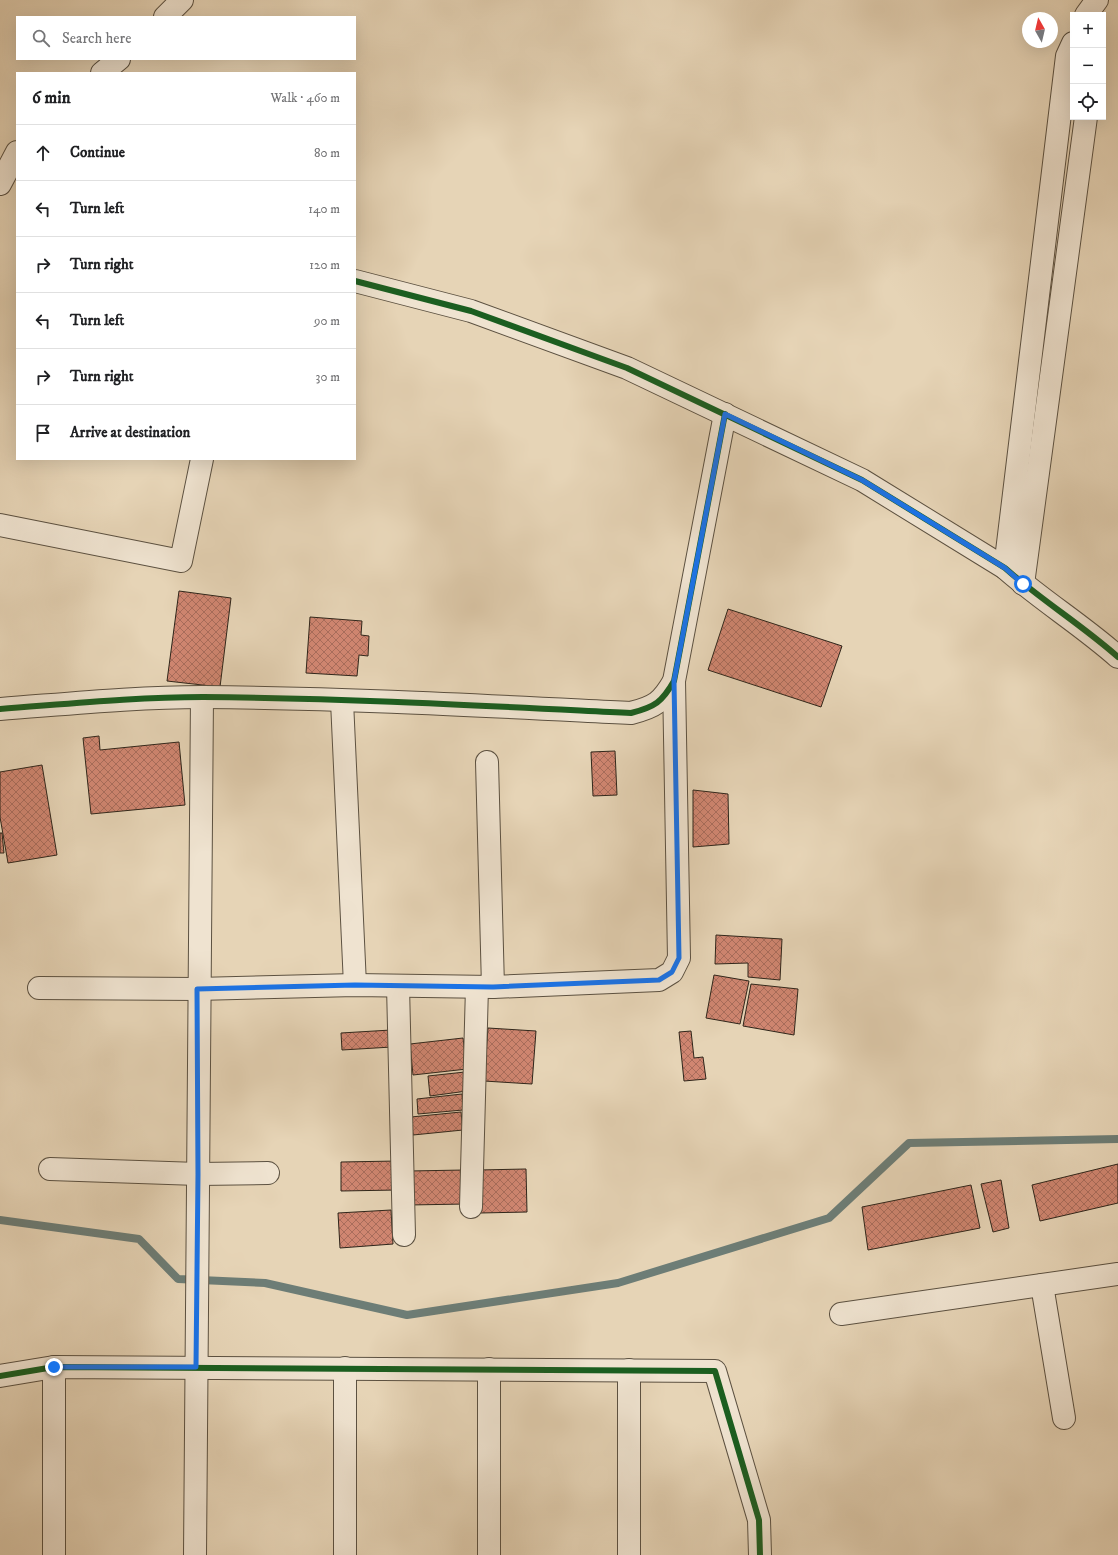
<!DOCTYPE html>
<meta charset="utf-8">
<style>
:root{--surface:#fff;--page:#f2f2f2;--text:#202124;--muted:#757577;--line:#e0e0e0}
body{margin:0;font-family:"IM FELL DW Pica",serif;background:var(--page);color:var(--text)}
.controls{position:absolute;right:12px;top:12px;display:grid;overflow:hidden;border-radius:0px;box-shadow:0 4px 16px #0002}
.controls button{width:36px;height:36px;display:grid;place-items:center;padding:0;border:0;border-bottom:1px solid var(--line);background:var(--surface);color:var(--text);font:20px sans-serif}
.compass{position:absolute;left:1022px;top:12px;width:36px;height:36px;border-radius:50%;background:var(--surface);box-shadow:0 4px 16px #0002;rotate:352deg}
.stop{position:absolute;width:12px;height:12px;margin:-9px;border:3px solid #1a73e8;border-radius:50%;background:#fff}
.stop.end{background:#1a73e8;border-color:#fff;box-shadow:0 1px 4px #0008}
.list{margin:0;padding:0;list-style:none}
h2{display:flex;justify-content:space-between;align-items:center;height:52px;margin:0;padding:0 16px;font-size:17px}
h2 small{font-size:13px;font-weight:400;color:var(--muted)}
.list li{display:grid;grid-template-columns:26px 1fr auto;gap:12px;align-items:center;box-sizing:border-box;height:56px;padding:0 16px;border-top:1px solid var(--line)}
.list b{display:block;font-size:15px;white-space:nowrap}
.list em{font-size:13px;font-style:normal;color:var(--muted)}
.icon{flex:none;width:22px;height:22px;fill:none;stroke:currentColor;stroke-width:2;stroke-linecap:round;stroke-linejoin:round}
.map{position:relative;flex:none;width:1118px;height:1555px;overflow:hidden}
.search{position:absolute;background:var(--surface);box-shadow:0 4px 16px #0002;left:16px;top:16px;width:340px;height:44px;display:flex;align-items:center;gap:10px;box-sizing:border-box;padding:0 14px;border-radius:0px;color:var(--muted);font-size:15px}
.panel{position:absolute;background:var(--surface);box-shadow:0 4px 16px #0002;left:16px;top:72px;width:340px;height:388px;border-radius:0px}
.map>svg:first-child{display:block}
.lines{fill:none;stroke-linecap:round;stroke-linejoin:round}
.stream{stroke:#6d7d76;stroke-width:8}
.building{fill:url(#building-cross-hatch);stroke:#2e251a}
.minor-casing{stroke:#5c5141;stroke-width:24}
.minor{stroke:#efe3d0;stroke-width:22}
.cycleway-casing{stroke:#efe3d0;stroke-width:8}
.cycleway{stroke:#1b5e20;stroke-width:6}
.route{stroke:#1a73e8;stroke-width:5}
</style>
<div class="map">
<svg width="1118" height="1555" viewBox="0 0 1118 1555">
<defs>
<pattern id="building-cross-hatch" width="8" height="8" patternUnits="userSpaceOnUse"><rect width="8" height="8" fill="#d08671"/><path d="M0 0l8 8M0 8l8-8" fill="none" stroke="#a96d5c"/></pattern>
</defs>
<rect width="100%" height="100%" fill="#e6d4b6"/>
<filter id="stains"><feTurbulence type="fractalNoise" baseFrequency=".005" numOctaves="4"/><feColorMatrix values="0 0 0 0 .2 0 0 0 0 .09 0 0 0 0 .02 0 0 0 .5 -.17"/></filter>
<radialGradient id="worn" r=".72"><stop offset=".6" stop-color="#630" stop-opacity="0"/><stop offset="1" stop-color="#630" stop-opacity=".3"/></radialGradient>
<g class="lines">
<path class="stream" d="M0,1220L139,1239L178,1279L265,1283L407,1315L618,1283L829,1218L909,1143L1118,1139"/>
</g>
<g class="building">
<path d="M179,591L231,598L220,687L167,681Z"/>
<path d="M728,609L842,646L821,707L708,670Z"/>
<path d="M310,617L362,621L361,635L369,636L368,656L359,655L357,676L306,673Z"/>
<path d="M99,736L100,750L179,742L185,805L91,814L83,738Z"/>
<path d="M615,751L617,795L593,796L591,752Z"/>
<path d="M42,765L57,855L8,863L0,817V772Z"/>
<path d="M693,790L728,794L729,844L693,847Z"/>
<path d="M0,833H2L4,853H0Z"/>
<path d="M716,935L782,939L780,980L748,977V963L715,964Z"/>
<path d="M714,975L749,981L740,1024L706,1018Z"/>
<path d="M751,984L798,989L794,1035L743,1026Z"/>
<path d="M488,1028L536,1031L532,1084L484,1081Z"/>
<path d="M391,1030L392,1047L342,1050L341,1033Z"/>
<path d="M691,1031L694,1058L703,1057L706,1079L684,1081L679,1032Z"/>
<path d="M463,1038L467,1069L413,1075L410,1044Z"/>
<path d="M465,1072L467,1091L430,1096L428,1076Z"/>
<path d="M462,1094L463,1110L418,1114L417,1099Z"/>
<path d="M461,1112L463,1130L413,1135L411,1117Z"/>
<path d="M397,1161V1190L341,1191V1162Z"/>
<path d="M1118,1164V1203L1040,1221L1032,1185Z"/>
<path d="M526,1169L527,1212L480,1213L479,1170Z"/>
<path d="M464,1170L465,1204L409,1205V1171Z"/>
<path d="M1001,1180L1009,1228L993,1232L981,1184Z"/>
<path d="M971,1185L980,1228L868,1250L862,1207Z"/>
<path d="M391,1210L393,1244L340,1248L338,1213Z"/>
</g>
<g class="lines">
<defs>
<g id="minor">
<path d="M1086,15L1097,0"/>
<path d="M165,17L182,0"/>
<path d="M102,73L119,59"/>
<path d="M0,184L17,152"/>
<path d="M355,281L471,311L627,368L862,480L1005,568C1041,600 1082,625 1118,657"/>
<path d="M0,525L181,561L202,459"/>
<path d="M1005,568L1067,56L1073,43"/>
<path d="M1023,584L1086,117"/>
<path d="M342,701L355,985"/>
<path d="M0,709C67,704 135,697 203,697C346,698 489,706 631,713C655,707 662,702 674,681L725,414"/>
<path d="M398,986L404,1235"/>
<path d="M493,987L659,980L672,972L679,958L674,681"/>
<path d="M39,988L197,989L355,985L493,987L487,762"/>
<path d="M50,1169L198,1174L268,1173"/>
<path d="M471,1207L477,987"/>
<path d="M1042,1285L1064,1418"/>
<path d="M841,1314L1118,1274"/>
<path d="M345,1368V1555"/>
<path d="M0,1376L54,1367L715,1371L759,1520L760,1555"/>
<path d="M54,1555V1367"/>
<path d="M195,1555C196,1269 197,983 202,697"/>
<path d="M489,1555V1369"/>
<path d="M629,1555V1370"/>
</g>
</defs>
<use href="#minor" class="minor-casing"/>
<use href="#minor" class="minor"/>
<defs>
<g id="cycleway">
<path d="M355,281L471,311L627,368L862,480L1005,568C1041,600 1082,625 1118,657"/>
<path d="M0,709C67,704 135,697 203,697C346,698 489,706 631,713C655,707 662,702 674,681L725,414"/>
<path d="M0,1376L54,1367L715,1371L759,1520L760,1555"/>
</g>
</defs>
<use href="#cycleway" class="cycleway-casing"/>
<use href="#cycleway" class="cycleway"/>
</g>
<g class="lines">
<path class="route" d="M54,1367H196L198,1174L197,989L355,985L493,987L659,980L672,972L679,958L674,681L725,414L862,480L1005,568L1023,584"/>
</g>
<rect width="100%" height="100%" filter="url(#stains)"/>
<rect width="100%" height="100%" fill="url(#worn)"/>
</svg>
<div class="controls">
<button>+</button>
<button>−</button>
<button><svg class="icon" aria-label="locate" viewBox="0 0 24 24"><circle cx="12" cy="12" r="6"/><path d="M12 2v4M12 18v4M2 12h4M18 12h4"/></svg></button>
</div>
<svg class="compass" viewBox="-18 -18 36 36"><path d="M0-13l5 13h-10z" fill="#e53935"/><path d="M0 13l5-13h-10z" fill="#757577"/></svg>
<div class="stop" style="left:1023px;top:584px"></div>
<div class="stop end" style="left:54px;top:1367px"></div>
<div class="search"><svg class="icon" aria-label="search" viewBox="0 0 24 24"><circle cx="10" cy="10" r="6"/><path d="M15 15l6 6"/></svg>Search here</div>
<section class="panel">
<h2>6 min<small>Walk · 460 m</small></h2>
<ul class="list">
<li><svg class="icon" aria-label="ahead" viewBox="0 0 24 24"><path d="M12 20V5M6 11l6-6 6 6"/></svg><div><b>Continue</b></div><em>80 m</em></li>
<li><svg class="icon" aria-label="left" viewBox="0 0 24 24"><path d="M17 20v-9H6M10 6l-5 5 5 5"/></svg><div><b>Turn left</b></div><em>140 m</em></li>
<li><svg class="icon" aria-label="right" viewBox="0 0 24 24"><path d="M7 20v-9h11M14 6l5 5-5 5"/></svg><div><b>Turn right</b></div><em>120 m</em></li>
<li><svg class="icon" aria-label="left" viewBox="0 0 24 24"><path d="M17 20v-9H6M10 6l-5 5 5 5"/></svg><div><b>Turn left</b></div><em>90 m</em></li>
<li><svg class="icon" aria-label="right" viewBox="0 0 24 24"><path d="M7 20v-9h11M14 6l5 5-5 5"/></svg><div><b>Turn right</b></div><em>30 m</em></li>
<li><svg class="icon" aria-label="arrive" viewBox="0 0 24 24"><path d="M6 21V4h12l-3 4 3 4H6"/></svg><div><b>Arrive at destination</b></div></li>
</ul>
</section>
</div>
